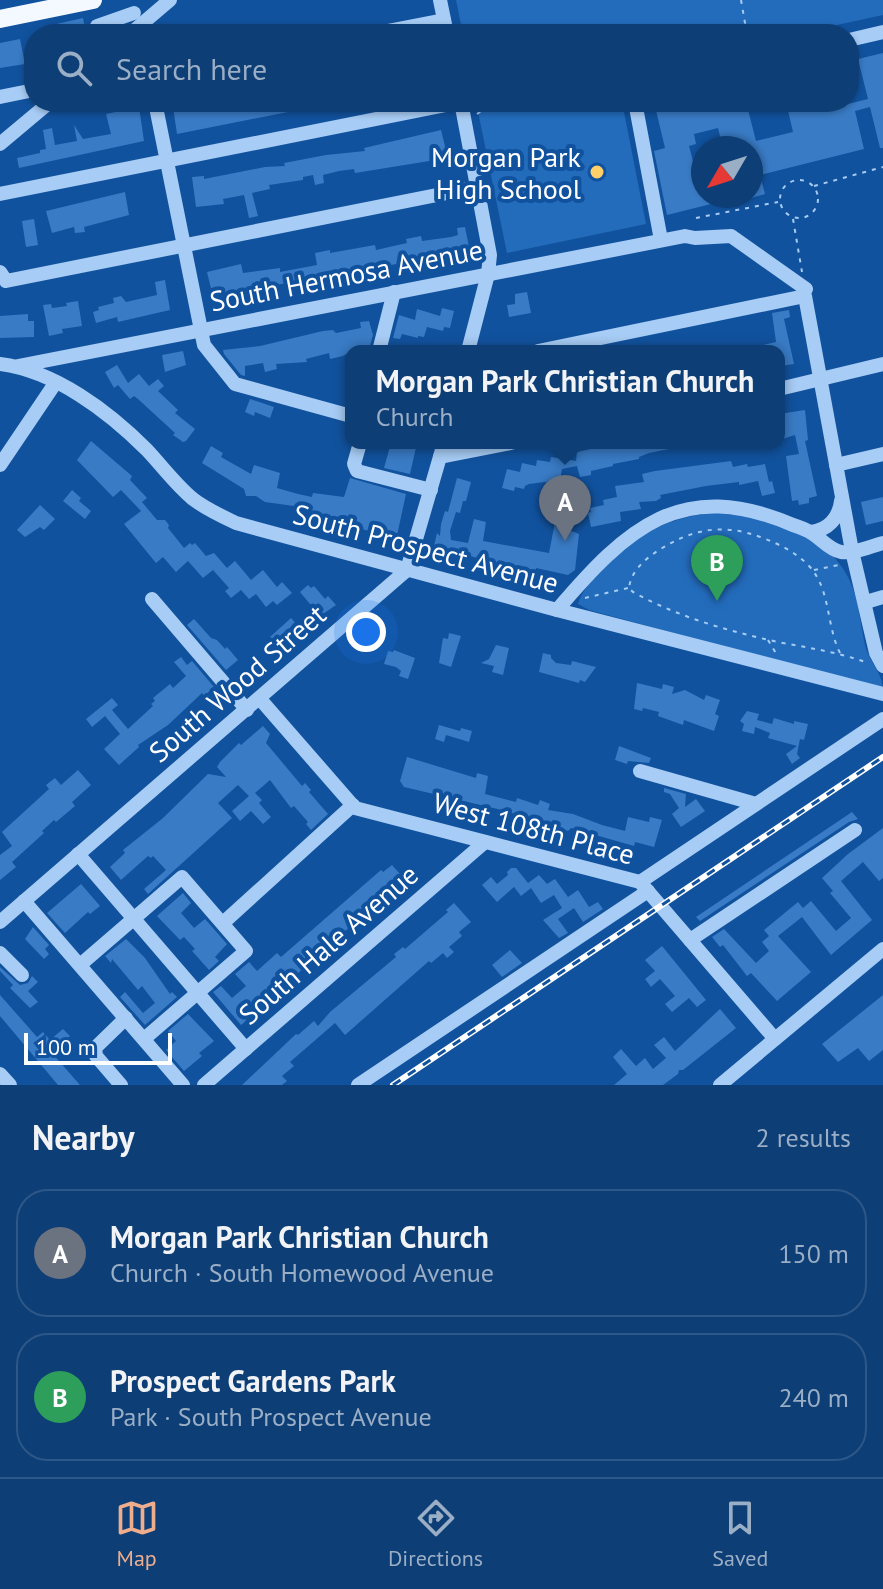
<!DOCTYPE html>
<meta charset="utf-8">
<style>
:root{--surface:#0d3e76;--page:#1b497e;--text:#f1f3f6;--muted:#9aaec5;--line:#2d5788;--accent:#eead8d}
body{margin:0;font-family:"PT Sans",sans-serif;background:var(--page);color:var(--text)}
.compass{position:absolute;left:691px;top:136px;width:72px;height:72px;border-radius:50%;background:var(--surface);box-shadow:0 2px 6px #0004;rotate:231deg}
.scale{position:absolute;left:24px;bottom:20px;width:148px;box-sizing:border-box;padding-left:8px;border:4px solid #fff;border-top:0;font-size:22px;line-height:28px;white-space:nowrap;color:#fff;-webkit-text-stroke:6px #11529e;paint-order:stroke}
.you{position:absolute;left:366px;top:632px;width:28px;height:28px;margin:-20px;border:6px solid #fff;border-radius:50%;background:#1a73e8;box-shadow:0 0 0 12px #1a73e833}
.badge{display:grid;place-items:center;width:52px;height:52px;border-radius:50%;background:var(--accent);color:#fff;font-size:26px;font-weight:700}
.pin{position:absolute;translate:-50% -66px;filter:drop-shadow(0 2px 4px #0008)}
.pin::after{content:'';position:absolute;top:42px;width:28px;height:24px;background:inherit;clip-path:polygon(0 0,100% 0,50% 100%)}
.popup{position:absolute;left:345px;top:345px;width:440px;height:104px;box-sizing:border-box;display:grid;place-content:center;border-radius:16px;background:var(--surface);filter:drop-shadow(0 2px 6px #0005);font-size:26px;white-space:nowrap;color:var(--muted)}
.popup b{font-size:30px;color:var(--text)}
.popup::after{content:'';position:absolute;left:50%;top:100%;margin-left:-16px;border:16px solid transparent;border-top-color:var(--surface)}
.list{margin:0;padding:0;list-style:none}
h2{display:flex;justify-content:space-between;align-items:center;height:104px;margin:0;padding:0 32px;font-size:34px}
h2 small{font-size:26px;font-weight:400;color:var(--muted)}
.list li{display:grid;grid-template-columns:52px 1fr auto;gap:24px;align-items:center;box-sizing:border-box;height:128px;margin:0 16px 16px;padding:0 16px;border:2px solid var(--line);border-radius:32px}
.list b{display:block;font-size:30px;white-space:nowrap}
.list p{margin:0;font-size:26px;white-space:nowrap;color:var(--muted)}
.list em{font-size:26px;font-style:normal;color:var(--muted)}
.icon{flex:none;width:44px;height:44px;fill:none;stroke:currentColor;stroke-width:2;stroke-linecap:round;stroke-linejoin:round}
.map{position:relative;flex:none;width:883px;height:1085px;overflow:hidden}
.search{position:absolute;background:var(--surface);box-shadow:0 2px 6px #0004;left:24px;right:24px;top:24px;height:88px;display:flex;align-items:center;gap:20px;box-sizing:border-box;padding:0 28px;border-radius:32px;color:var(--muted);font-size:30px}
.sheet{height:392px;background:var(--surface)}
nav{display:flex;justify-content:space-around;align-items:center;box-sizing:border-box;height:112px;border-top:2px solid var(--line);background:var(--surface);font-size:22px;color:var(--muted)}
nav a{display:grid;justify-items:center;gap:4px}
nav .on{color:var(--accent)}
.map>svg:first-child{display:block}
.green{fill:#236cbc}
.building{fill:#397bc5}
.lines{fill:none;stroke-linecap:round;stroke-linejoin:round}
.path{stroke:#a7ccf5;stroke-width:2;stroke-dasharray:4 6;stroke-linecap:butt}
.minor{stroke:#a7ccf5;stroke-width:14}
.major{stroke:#f4f9ff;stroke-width:18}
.rail-casing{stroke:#fff;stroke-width:6}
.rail{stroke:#11529e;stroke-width:3;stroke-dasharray:9;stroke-linecap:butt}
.poi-dot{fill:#ffd06a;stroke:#11529e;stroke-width:3}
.labels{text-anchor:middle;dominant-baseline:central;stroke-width:8;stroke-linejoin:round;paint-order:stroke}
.poi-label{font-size:28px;fill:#fff;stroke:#11529e;text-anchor:end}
.street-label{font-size:28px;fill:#fff;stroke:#11529e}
</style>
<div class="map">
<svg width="883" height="1085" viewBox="0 0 883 1085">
<rect width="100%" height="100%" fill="#11529e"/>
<g class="green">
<path d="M456,0H883V15L795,34H463Z"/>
<path d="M476,102H622L646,224L507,253Z"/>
<path d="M710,513C758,515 827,531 849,579C859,600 860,623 865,645C869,661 883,674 883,690L589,610L578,604C581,592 590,583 599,574C631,537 661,520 710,513Z"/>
</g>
<g class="building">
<path d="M83,18L86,34H53L52,25Z"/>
<path d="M20,39L25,64L0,68V43Z"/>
<path d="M883,53V148H880L870,107L855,111L864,149L760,175L765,194L751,198V148H723L718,128L694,134L696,144L689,146L697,176L703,175V196H730L731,199L667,215L654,151L665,148L654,102H746L756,141L793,132L786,102H847L848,104L868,99L858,59Z"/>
<path d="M197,102H318V106L177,134L173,107Z"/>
<path d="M139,107L144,141L19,168L17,158L40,153V150L46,149L43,130L52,128L55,145L77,141L74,125L83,139L111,134L106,114Z"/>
<path d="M441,130L448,158L355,173L354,169L339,171L323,175L324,183L315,185L313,175L303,177V180L269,185L270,189L252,193L258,216L249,218L244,195L223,199L224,204L196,207L192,177L204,176V179L265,167L285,166L284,163L326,155L365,151L364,148Z"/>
<path d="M125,192L129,215L84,227L85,232L75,233L74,227L52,233L46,211Z"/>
<path d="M34,219L38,245L26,247L22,221Z"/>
<path d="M465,227L469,247L468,250L400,259L401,263L366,270V268L334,273L335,277L266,286L267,290L214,301L207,272L241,264L243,273L280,268V272L317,265L315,253L330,250V253L375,245L376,250L407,243L406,239L421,236L422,241L451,237L458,235L457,228Z"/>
<path d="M165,280L170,310L118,322L117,317L96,323L93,312L99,310L98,307L114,303L113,298L121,296L126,302L157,295L155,282Z"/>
<path d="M527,292L531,313L509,317L507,305L515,304V294Z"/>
<path d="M78,301L82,326L62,329L63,333L49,336L43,305L51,304L52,308L67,306L66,303Z"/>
<path d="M442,308L454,311L450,328L444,327L443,331L427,327L424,337L418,336V338L402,334L400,339L393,338L399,315L415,320L417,309L440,316Z"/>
<path d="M789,310L790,317L784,319L794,364L781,366L779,351H751L750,348L776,342L772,313Z"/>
<path d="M28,314V321H34V337L0,338V316Z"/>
<path d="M369,321L373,335L369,349L351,351L343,356L330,359L329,353L306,359L307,362L276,364L277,369L265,372L263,363L245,366V376L241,375L224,354L223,350L260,346L323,331L333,330L336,333L361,328L360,322Z"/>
<path d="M183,351L186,365L165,372L162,355Z"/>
<path d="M117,365L128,383L139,374L149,386L158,379L164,386L158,391L178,410L175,413L195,429L186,441L183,442L173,435L175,433L138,399L134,396L130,399L118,385L114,388L105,372Z"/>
<path d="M250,399L274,407L270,418L255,412L254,416L245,412Z"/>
<path d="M805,410L808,440L805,441L817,496L809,498V503L799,505L798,500L792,501L786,456L799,454L795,435L779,440V414Z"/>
<path d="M91,441L132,476L130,480L147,498L142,502L157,520H165L169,525L168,528L184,548L190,543L192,545L195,543L206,556L214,553L227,568L235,561L251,580L263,570L277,587L282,582L292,593L277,605L273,601L266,607L256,594L249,599L241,590L231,598L225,591L229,588L213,570L203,578L188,561L176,572L163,557L156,563L124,524L141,511L121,490L113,497L77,460Z"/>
<path d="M391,443H417L410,474L384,468Z"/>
<path d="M618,443H679V447L649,453L639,457V459L613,464V466L591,471V475L580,477L577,466L562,469L560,480L529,484L525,486L524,489L515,487L514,491L502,488L507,469L520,472L522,463L536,466L537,460L550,462L551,457L576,461L577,452Z"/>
<path d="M211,446L223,453L221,457L251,474L254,465L280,473L277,488L298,494L312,497L313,493L344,497L350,478L406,494L396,540L347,524H337L338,521L328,517L300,511L301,507L265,502L256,496H246L244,489L202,463Z"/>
<path d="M731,461L733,467L747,464L748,467L765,464L769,482L772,481L775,493L762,496L758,481L739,485V482L706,486L660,495L661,498L656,501L639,502L641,509L620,512L621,521L591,527L588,513L591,512L590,508L604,505L603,500L617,497L615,486L644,482L642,474L655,471Z"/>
<path d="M457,478L471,482L466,501H463L460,513L456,512L450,531L451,540L468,543L474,519L486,522L483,541L549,553L557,512L541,510L544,496L559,500L561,490L569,491L567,504L573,506L569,530L579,534L575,570L568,575L536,568L535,572L517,569L434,546L437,533L440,536L441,524L445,511L448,512Z"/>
<path d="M72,490L81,498L79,501L91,511L85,519L63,501Z"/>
<path d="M883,497V521L866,525L861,502Z"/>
<path d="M40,505L55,519L44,530L40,527L25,537L17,530Z"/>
<path d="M308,585L311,588L314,586L325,599L328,596L336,605L320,616L300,592Z"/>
<path d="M291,618L301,629L277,651L270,644L273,641L270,637Z"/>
<path d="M194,619L211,638L217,640L225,649L227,647L238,660L226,670L187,625Z"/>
<path d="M449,633L461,636L451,667L439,663L443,638L448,639Z"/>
<path d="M496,645L509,648L503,675L492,672L494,666L481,663L489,659Z"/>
<path d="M394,650L415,658L408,679L399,676L401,671L396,667L384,664L388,651L393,652Z"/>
<path d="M543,653L551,655V658L556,663L571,665L572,661L596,667L585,682L580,680L579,683L539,672Z"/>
<path d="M181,657L187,665L192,661L214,687L204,696L202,693L168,725L138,745L139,747L119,765L104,749L120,734L105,716L92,727L86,719L112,698L118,705L112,710L128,729L153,706L151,704L155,701L153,698L170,684L173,688L186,676L174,662Z"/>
<path d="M637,683L662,689L663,684L674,687L672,694L685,690L704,700L706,695L720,700L715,714L719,716L714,731L684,720L683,725L658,716L659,712L643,708L642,711L634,709Z"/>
<path d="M747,711L759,714L757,720L772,724L774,718L794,724V721L808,724L804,740L800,739L797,754L800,758L792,764L786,754L797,746L768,738L770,733L755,727L754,734L742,731L744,724L740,721Z"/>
<path d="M439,725L460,731L461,728L472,731L469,742L446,735L444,742L435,739Z"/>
<path d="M263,726L270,734L266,743L302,786L305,783L311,790L309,792L328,814L311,830L306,824L308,822L294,806L291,808L270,780L255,793L262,800L259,803L271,817L263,824L251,811L240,821L232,811L249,796L238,785L218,803L232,818L148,894L144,889L166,870L153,856L151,858L148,856L121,880L110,867L125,853L123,850L163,818L208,774L226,777L217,767L220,762L239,743L241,745Z"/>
<path d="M619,746L651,758L649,763L628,761L627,764L615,760Z"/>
<path d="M407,757L476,778L477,773L488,776L485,794L516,802L517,798L538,805L540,800L550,804L548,810L573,814L602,825L625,831L628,817L649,822L650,817L662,820L654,847L635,842L634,846L571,828L568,831L506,811L404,787L400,781Z"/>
<path d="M78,770L91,785L72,802L75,806L56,822L54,820L42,831L44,833L12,862L16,867L0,880V855L12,846L2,832L49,789L46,785L55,778L61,785Z"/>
<path d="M664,788L686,794L685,807L696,799L705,811L681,827L672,814L679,808L670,794L664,792Z"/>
<path d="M852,812L858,819L849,822L700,921L696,917Z"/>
<path d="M883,828V878L879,881L863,862L841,881L872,920L831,955L802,917L778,936L811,972L777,1001L751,973L747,976L723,945L720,947L712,937L724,929L756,963L769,951L762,942L769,936L764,930L798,902L803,908L811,901L836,931L851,918L830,893L833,891L822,878L848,854Z"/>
<path d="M392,865L400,874L391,882L396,888L372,909L375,913L368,919L363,916L338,937L296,975L298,977L241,1025L213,992L221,986L232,998L246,986L235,974L249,962L257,971L277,953L281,957L381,870L383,872Z"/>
<path d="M511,868H516L528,883L539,875L547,884L555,879L568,897L578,890L589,907L598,902L603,909L583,922L574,908L558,919L568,933L559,938L543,920L562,908L554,895L541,903L531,888L521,896L514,887L497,902L482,885L491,877L497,884L508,875L507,872Z"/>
<path d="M81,884L100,906L90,914L88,912L65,933L47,913Z"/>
<path d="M183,893L191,903L181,913L194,928L205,919L227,944L215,957L219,961L209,970L192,951L195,949L184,937L180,940L157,916Z"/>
<path d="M454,903L471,922L459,932L462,936L449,947L454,952L447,958L443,953L431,963L429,961L345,1035L335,1023L290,1062L294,1066L282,1076L287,1081L282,1085H242L296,1034L298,1035L314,1021L318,1026L330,1012L396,957L394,954L403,947L405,949L448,912L446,910Z"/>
<path d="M33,927L49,945L45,949L49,954L44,959L25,939Z"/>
<path d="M126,939L145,958L170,994L172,992L177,997L145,1025L120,997L125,992L143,1013L155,1003L142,986L138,990L112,959L111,963L105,956Z"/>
<path d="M662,946L706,1000L697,1007L689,998L672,1012L665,1004L675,996L660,979L651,987L645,979L655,971L645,960Z"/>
<path d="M510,950L522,963L502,977L492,965Z"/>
<path d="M0,967L20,985L28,983L32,976L38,982L28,991L38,1002L30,1008L10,988L13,985L0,971Z"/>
<path d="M0,995L37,1037L43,1032L50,1040L63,1029L70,1036L52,1053L80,1085H58L0,1016Z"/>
<path d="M883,995V1050L869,1061L858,1048L838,1062L822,1044Z"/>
<path d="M720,1009L736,1028L683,1070H679L678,1074L663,1085H614L627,1074L613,1057L621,1049L636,1066L645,1058L653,1069L666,1058L654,1045L664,1037L675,1051Z"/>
<path d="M188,1014L214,1041L199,1053L202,1056L184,1071L166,1050L176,1041L168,1031Z"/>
</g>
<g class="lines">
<g class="path">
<path d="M741,0L745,23L741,34"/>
<path d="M831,34L841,31"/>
<path d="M477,114L494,102"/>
<circle cx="799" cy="199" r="19"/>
<path d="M814,186L883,167"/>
<path d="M696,218L778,202"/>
<path d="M793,219L802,272"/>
<path d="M814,570L839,565"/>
<path d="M585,598L628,588"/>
<path d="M768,640L777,655"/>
<path d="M840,653C826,625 831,591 810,567C797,553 781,545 763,538C724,523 694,528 659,550C645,559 631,571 629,588L633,592C678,617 728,631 778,642C809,648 838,652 868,663"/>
</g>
<g class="minor">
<path d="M440,0L447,34"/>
<path d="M97,26L134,13"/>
<path d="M130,34L170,0"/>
<path d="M372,34L444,20"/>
<path d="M849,40L883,32"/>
<path d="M0,97L34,90"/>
<path d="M155,102L204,345L235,384L351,416"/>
<path d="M461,102L490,255L488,274L468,351"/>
<path d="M635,102L661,240"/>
<path d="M0,144L50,102"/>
<path d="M0,194L461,102"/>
<path d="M0,272L6,281L477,187"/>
<path d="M379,351L394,292"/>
<path d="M538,351L805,296L852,551L876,653L883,666"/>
<path d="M0,364C55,371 108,411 147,450C162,466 176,485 193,499C206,509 221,516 236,523L557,610L883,694"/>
<path d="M18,366L685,236L695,238L731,236L806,289"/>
<path d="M779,389L883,364"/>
<path d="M360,443L354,464L357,471L431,490"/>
<path d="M440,457L511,443"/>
<path d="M0,465L56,382"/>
<path d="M836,465L883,454"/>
<path d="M811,532C828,530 839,518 841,501"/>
<path d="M152,599L247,710"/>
<path d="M866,602L883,597"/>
<path d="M557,610C627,528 681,477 793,525C799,527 805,529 810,532C821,538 828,549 841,552C854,554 871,546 883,543"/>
<path d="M260,699L355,808L640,882L775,1039"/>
<path d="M640,771L756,804"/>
<path d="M78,854L246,1049"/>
<path d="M640,882L883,719"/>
<path d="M24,901L183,1085"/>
<path d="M0,922L407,570L444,443"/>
<path d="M223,923L353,805"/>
<path d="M690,940L855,830"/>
<path d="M0,953L22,975"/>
<path d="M80,965L182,877L246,951L144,1039"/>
<path d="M0,1074L10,1085"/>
<path d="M121,1085L96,1056L95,1048L126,1018"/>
<path d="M204,1085L485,842"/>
<path d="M358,1085L648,891"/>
<path d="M720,1085L883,949"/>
</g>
<path class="major" d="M0,19L93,0"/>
<defs>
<path id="rail" d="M393,1085L883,757"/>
</defs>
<use href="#rail" class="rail-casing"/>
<use href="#rail" class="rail"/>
</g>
<circle class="poi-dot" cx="597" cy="172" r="8"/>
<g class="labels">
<g class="poi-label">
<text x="581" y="156">Morgan Park<tspan x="581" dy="32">High School</tspan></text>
</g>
<g class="street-label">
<text transform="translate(346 275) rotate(-11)">South Hermosa Avenue</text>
<text transform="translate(426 548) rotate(15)">South Prospect Avenue</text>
<text transform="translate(237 683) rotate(-41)">South Wood Street</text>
<text transform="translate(534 828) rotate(15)">West 108th Place</text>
<text transform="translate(328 944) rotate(-41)">South Hale Avenue</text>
</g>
</g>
</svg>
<svg class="compass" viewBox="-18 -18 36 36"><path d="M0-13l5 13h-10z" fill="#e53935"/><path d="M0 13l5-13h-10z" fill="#9aaec5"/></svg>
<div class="scale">100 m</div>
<div class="you"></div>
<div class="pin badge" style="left:565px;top:541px;background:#6b7280">A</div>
<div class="popup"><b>Morgan Park Christian Church</b>Church</div>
<div class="pin badge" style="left:717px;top:601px;background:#2e9e5b">B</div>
<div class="search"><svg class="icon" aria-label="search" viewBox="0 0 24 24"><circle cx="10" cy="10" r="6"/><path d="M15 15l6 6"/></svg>Search here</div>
</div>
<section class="sheet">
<h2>Nearby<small>2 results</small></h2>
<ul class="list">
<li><span class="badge" style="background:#6b7280">A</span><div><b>Morgan Park Christian Church</b><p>Church · South Homewood Avenue</p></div><em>150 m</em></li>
<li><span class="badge" style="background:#2e9e5b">B</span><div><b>Prospect Gardens Park</b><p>Park · South Prospect Avenue</p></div><em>240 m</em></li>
</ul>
</section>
<nav>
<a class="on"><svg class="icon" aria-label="map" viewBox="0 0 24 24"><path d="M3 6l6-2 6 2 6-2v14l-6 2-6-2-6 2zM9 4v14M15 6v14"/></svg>Map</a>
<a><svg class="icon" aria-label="directions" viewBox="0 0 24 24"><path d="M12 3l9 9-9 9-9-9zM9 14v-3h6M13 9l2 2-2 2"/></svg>Directions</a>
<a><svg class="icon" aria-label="saved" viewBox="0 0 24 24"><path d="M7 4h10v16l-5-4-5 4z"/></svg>Saved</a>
</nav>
